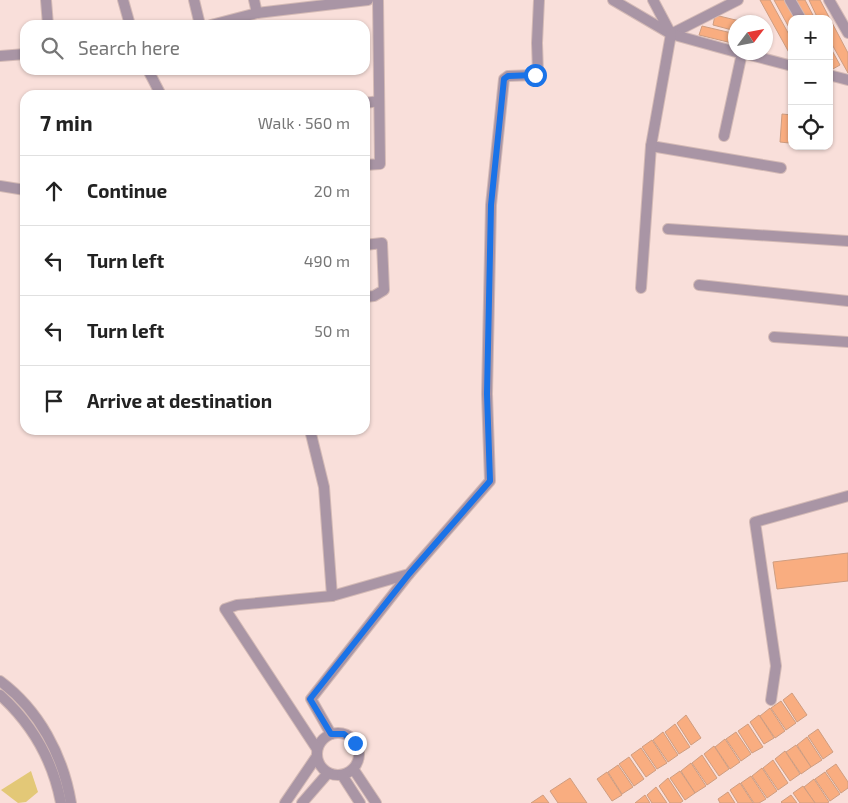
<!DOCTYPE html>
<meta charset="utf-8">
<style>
:root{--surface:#fff;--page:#f6f6f6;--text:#222;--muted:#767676;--line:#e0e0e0}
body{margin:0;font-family:"Exo 2",sans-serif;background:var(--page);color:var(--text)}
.controls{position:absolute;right:15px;top:15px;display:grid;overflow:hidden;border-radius:10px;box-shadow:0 1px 4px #0004}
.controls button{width:45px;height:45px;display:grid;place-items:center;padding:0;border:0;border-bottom:1px solid var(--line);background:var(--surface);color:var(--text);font:25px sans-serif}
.compass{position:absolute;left:728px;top:15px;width:45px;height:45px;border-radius:50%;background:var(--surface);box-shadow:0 1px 4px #0004;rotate:58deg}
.stop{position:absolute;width:15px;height:15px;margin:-11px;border:4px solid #1a73e8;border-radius:50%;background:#fff}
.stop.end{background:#1a73e8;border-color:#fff;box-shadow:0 1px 5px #0008}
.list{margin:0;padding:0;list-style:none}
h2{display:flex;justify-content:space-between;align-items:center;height:65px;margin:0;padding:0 20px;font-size:21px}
h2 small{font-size:16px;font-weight:400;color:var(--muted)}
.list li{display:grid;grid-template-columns:32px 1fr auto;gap:15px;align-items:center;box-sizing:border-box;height:70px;padding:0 20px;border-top:1px solid var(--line)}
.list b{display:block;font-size:19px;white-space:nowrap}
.list em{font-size:16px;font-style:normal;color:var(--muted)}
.icon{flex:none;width:28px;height:28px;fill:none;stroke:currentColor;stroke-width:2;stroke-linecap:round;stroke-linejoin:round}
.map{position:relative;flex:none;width:848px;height:803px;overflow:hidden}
.search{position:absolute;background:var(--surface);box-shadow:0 1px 4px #0004;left:20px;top:20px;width:350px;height:55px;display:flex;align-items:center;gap:12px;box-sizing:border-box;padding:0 18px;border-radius:15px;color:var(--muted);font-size:19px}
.panel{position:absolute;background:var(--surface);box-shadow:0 1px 4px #0004;left:20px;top:90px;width:350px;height:345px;border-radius:15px}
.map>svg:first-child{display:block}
.green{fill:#e3c877}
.building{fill:#f9ad80;stroke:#cf9d80}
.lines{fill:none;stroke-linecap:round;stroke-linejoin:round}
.minor-casing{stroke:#d4bab6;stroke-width:12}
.minor{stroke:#a995a5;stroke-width:10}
.route{stroke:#1a73e8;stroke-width:6}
</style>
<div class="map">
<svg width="848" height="803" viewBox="0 0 848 803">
<rect width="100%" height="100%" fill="#f9dfda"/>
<path class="green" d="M31,771L38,792L26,802L18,803L1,790Z"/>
<g class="building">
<path d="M760,0H770L792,40V58Z"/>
<path d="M774,0H785L795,19H792V33Z"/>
<path d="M793,0H805L815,19H803Z"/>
<path d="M809,0H820L848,53V73L829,39V19H818Z"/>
<path d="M715,15L744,22H736V31L713,25Z"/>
<path d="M702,26L736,34V44L699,35Z"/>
<path d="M829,45L840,65L831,70L829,67Z"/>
<path d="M782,114L792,115L789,143L780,142Z"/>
<path d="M848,553V581L777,589L773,562Z"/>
<path d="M792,693L807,715L797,722L783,700Z"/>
<path d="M781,701L796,723L786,730L771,708Z"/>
<path d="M770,708L785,731L775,738L760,716Z"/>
<path d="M686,715L701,738L691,745L677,723Z"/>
<path d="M759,715L774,738L764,744L750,722Z"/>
<path d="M675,724L690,747L679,754L665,732Z"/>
<path d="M748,724L763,747L752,753L738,731Z"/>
<path d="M818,729L833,752L823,759L808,736Z"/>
<path d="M663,732L678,755L668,762L653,740Z"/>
<path d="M736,732L751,754L741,761L726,739Z"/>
<path d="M807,737L822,760L811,767L797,745Z"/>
<path d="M725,739L740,762L730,769L715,747Z"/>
<path d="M652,740L667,763L657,769L642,747Z"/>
<path d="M796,745L811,767L801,774L786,752Z"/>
<path d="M714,746L729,769L719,776L704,754Z"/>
<path d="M641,748L656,770L646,777L631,755Z"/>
<path d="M785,751L800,774L790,781L775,759Z"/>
<path d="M702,755L717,778L707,785L692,763Z"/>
<path d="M629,757L644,779L634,786L619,764Z"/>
<path d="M773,760L788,783L778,790L763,768Z"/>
<path d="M691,763L706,786L695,793L681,771Z"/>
<path d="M836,764L848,782V788L841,793L826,771Z"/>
<path d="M618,765L633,787L622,794L608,772Z"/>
<path d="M762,768L777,791L767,798L752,776Z"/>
<path d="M680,771L695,793L685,800L670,778Z"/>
<path d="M607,772L622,795L612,801L597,779Z"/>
<path d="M825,772L840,794L830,801L815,779Z"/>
<path d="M751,776L766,799L759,803H754L741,783Z"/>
<path d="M570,778L587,803H558L550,791Z"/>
<path d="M668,778L683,801L680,803H670L659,786Z"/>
<path d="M814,779L829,802L827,803H815L804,787Z"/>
<path d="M740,783L753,803H738L730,790Z"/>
<path d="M803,786L815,803H800L793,793Z"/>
<path d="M656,787L667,803H652L647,795Z"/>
<path d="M728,792L735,803H720L718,799Z"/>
<path d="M543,795L549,803H531Z"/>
<path d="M645,795L650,803H635Z"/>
<path d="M791,795L797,803H782L781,802Z"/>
</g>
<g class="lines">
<defs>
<g id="minor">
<path d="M46,0L48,25"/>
<path d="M123,0L130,25"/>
<path d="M194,0L200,25"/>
<path d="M254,0L257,13"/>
<path d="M613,0L671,34L738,0"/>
<path d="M653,0L671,34L736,52"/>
<path d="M790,0L801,19"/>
<path d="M829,0L848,33"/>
<path d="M211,25L257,13L368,0"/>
<path d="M739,52L792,66"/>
<path d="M0,56L25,54"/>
<path d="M148,70L161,95"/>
<path d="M829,75L848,80"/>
<path d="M365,103L379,101"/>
<path d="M724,136L742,53"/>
<path d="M651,146L781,168"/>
<path d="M365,165L380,164L378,0"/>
<path d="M0,186L25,190"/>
<path d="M668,229L848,241"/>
<path d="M365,245L382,243L384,290L374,296L365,297"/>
<path d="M699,285L848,301"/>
<path d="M641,288L651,146L671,34"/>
<path d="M774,337L848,342"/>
<path d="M310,430L324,487L332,596"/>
<path d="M0,681C39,710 63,755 71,803"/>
<path d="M0,695C32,724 53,761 61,803"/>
<path d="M771,700L776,666L755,522L848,496"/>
<circle cx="338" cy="754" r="21"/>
<path d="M331,734L311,699L409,574"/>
<path d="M317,749L225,609L237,605L332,596L409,574L490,481L487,394L491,205L504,79L508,76L535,75L538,73L537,43L539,0"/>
<path d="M354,770L376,803"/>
<path d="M342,775L360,803"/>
<path d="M285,803L317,756"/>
<path d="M302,803L328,773"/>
</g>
</defs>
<use href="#minor" class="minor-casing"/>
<use href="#minor" class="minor"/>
</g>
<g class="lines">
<path class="route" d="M355,743L344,734H331L310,699L409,574L490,481L487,394L491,205L504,79L508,76L535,75"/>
</g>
</svg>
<div class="controls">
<button>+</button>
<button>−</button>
<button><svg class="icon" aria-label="locate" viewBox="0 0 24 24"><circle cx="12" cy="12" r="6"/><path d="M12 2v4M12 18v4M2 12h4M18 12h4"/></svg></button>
</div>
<svg class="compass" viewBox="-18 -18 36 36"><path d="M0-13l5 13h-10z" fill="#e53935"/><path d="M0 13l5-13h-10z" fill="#767676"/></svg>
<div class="stop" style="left:535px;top:75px"></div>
<div class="stop end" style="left:355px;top:743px"></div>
<div class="search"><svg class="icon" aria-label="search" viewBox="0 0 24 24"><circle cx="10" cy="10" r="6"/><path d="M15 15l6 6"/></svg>Search here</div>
<section class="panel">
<h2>7 min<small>Walk · 560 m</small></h2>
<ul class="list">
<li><svg class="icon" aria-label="ahead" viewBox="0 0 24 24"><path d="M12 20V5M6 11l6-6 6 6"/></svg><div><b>Continue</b></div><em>20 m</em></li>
<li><svg class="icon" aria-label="left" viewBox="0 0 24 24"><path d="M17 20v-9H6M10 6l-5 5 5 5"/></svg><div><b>Turn left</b></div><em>490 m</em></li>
<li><svg class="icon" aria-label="left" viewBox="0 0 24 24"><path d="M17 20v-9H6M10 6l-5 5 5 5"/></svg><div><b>Turn left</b></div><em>50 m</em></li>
<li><svg class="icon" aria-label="arrive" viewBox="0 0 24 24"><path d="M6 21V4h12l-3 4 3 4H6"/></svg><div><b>Arrive at destination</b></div></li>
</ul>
</section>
</div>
